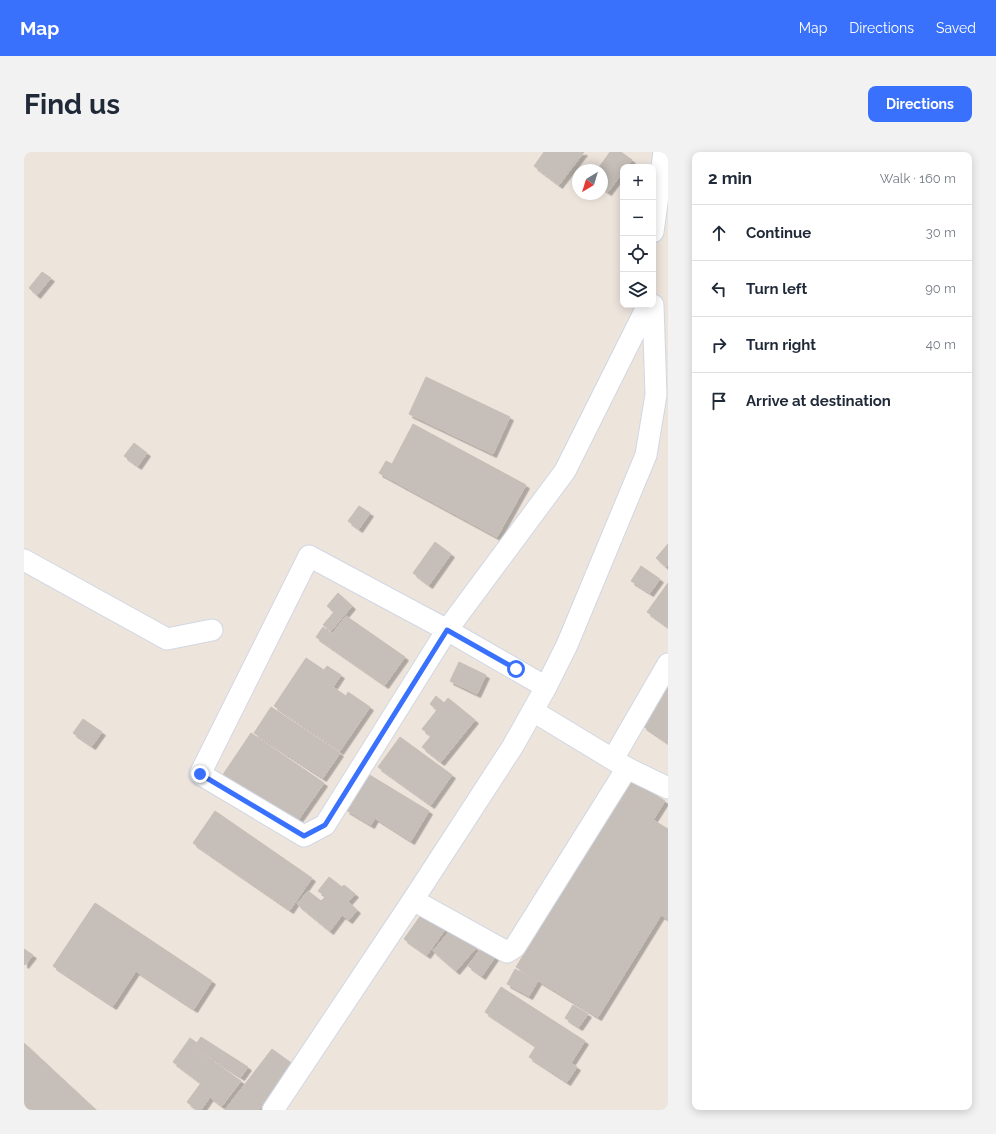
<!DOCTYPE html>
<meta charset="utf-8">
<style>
:root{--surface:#fff;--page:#f2f2f3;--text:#1f2937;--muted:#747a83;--line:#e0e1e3;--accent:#3971fd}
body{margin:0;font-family:Raleway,sans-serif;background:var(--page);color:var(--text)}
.controls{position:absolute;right:12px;top:12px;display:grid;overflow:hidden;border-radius:8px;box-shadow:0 2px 10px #0003}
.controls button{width:36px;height:36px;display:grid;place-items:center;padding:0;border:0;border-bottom:1px solid var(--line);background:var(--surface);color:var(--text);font:20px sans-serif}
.compass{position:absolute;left:548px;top:12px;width:36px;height:36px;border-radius:50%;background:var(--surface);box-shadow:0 2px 10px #0003;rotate:218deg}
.stop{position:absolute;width:12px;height:12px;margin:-9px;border:3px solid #3971fd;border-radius:50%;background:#fff}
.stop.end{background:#3971fd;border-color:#fff;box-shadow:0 1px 4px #0008}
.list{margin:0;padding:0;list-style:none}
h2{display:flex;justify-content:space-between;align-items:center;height:52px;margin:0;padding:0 16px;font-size:17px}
h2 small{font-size:13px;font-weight:400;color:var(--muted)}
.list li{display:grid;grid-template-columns:26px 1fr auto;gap:12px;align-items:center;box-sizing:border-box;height:56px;padding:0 16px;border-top:1px solid var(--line)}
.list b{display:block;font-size:15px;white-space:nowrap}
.list em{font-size:13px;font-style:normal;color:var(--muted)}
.icon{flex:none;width:22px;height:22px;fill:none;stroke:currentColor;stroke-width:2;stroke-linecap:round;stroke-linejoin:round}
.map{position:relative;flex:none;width:644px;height:958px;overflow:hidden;border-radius:8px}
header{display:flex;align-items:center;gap:24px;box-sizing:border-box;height:56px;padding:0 20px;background:var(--accent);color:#fff}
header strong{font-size:19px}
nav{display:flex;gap:22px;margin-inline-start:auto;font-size:14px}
.intro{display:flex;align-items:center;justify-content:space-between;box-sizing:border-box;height:96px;padding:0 24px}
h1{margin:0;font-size:28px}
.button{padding:10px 18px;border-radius:8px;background:var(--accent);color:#fff;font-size:14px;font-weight:700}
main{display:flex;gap:24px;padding:0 24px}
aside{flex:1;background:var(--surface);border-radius:8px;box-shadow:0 2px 10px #0003}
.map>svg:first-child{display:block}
.building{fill:#c5beb9;stroke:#c8c0b6;filter:url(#shadow)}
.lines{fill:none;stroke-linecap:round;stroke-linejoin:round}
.street-casing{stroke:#d1d7e3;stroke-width:23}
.street{stroke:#fff;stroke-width:21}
.route{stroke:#3971fd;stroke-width:5}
</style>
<header>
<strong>Map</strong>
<nav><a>Map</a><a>Directions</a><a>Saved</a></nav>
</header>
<div class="intro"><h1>Find us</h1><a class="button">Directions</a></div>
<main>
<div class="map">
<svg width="644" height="958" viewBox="0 0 644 958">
<defs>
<filter id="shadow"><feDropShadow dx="3.5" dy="3.5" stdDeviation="0" flood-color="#0004"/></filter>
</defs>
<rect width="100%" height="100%" fill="#ede4dc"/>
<g class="building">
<path d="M520,0H560L535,33L510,14Z"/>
<path d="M586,0H597L608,8L602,15H599V20L584,40L578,36V18H573Z"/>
<path d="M18,120L27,126L13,143L5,136Z"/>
<path d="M402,225L486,265L469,302L385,262Z"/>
<path d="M389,272L502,333L473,385L355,321L362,309L368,312Z"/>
<path d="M110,291L123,301L114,314L100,304Z"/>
<path d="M335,354L346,361L335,377L324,369Z"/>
<path d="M411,390L427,402L405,433L389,421Z"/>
<path d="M644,392V413L642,415L632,406Z"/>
<path d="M617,414L636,427L626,441L607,429Z"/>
<path d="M644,431V475L623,460Z"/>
<path d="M314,441L328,454L307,479L299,473L310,460L303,454Z"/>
<path d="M322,464L381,505L361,533L292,485L299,475L308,482Z"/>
<path d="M282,506L300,518L303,514L317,523L309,535L322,544L324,540L346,555L316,599L250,554Z"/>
<path d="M435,510L462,523L453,542L426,529Z"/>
<path d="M644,527V549L634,543Z"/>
<path d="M412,544L420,551L424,546L451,568L417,610L398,595L407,584L398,577L413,558L406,552Z"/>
<path d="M638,546L644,551V591L619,574Z"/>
<path d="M247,555L316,601L299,626L230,581Z"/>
<path d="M59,567L78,580L68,594L49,581Z"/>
<path d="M227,581L300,631L270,674L198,624Z"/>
<path d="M376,585L428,623L407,653L354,615Z"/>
<path d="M344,622L405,659L387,689L351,666L347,673L322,658Z"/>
<path d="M607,627L641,649L629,668L595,646Z"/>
<path d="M595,647L644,677V767L637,763L574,865L492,815Z"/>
<path d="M191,659L288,726L266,758L169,691Z"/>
<path d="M305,725L318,735L320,733L331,742L324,750L333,758L325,768L318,763L306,779L273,752L284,739L297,749L302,744L294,739Z"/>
<path d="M71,751L188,829L170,857L112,819L89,854L29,814Z"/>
<path d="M400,759L423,775L403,803L380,787Z"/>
<path d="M428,776L452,796L432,819L409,799Z"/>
<path d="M458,795L471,805L458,824L444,814Z"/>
<path d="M0,797L9,803L1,813L0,812Z"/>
<path d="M491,817L514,829L505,844L483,832Z"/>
<path d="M477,835L561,889L547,911L553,915L543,930L505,905L512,894L461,860Z"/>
<path d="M549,853L564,862L555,875L541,866Z"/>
<path d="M177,885L224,915L217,925L170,895Z"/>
<path d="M166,886L173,891L169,895L217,929L198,954L186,945L177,958H173L163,950L177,931L149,910Z"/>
<path d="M0,891L72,958H3L0,955Z"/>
<path d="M248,897L270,913L235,958H201Z"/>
</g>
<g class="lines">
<defs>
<g id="street">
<path d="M629,80L640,0"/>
<path d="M624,153L541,319L423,478L301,673L280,684L176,622L285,404L423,478L522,535L543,493L622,303L632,243L629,153"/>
<path d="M0,408L143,487L188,478"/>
<path d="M509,559L603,616L644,636"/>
<path d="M589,607L644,512"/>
<path d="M389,748L483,800L491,795L603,616"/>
<path d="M249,958L389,748L489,594L522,535"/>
</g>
</defs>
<use href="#street" class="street-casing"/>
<use href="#street" class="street"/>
</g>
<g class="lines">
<path class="route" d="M176,622L280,684L301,673L423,478L492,517"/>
</g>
</svg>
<div class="controls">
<button>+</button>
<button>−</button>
<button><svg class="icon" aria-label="locate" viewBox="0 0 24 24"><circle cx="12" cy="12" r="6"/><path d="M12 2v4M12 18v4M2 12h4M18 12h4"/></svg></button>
<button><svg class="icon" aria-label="layers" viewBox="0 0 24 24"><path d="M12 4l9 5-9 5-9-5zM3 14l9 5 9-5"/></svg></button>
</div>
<svg class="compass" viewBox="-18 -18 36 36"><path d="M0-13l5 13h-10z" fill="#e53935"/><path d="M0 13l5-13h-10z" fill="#747a83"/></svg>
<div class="stop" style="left:492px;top:517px"></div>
<div class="stop end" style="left:176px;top:622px"></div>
</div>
<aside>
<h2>2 min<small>Walk · 160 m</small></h2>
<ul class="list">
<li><svg class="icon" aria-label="ahead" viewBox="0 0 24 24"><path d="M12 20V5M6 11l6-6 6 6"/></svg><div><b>Continue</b></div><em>30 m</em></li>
<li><svg class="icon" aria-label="left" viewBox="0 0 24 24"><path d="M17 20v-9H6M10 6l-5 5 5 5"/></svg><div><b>Turn left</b></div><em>90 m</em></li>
<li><svg class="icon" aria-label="right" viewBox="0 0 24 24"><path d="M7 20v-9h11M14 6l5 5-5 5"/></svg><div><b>Turn right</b></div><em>40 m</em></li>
<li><svg class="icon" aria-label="arrive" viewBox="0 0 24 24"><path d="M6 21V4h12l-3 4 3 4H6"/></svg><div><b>Arrive at destination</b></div></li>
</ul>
</aside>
</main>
